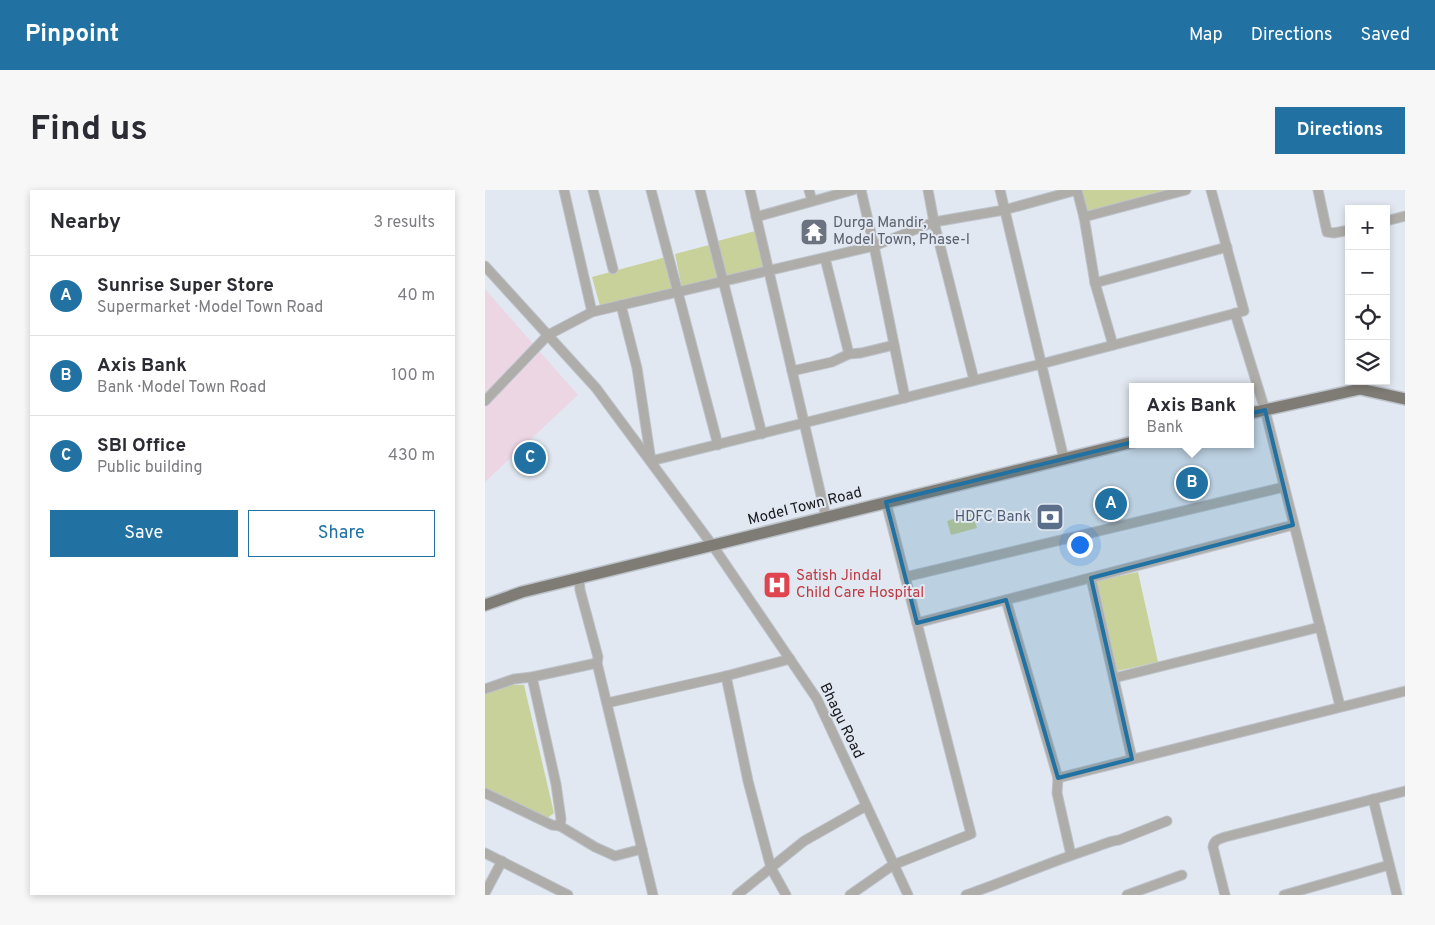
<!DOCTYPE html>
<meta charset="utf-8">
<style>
:root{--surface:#fff;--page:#f7f7f7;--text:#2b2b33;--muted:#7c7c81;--line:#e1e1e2;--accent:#2172a3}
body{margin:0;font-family:Overpass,sans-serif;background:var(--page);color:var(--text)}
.controls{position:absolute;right:15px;top:15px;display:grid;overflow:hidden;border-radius:0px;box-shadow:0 2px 8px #0003}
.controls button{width:45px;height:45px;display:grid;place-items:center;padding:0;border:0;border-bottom:1px solid var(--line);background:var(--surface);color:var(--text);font:25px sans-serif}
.you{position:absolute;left:594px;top:354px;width:18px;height:18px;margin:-12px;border:4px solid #fff;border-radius:50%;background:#1a73e8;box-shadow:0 0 0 8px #1a73e833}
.badge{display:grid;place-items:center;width:32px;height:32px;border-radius:50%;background:var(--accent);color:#fff;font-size:16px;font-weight:700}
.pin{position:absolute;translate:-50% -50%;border:2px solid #fff;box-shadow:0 1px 5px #0006}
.popup{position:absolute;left:644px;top:193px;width:125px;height:65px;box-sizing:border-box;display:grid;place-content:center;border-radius:0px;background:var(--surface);filter:drop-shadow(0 1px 4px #0005);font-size:16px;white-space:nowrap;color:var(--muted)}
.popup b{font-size:19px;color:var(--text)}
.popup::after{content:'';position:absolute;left:50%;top:100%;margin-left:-10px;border:10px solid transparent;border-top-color:var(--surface)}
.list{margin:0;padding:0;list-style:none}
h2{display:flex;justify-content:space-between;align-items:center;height:65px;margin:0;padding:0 20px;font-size:21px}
h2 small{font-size:16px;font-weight:400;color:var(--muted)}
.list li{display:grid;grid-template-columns:32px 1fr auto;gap:15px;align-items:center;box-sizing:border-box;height:80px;padding:0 20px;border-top:1px solid var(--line)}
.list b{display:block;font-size:19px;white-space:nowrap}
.list p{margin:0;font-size:16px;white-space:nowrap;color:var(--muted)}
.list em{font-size:16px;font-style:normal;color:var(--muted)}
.actions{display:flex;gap:10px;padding:15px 20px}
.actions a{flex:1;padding:11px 0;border:1px solid var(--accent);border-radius:0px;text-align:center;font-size:18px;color:var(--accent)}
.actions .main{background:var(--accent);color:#fff}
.icon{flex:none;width:28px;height:28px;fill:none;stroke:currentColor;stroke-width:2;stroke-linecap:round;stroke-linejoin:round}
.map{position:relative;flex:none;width:920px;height:705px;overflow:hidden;border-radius:0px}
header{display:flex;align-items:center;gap:30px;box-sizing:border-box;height:70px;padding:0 25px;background:var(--accent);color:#fff}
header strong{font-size:24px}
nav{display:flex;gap:28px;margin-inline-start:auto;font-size:18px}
.intro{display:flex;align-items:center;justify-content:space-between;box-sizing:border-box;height:120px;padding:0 30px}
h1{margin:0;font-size:35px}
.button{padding:12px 22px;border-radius:0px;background:var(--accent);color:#fff;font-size:18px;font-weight:700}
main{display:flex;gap:30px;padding:0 30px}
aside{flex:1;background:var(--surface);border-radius:0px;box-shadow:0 2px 8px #0003}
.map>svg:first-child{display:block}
.industrial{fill:#ecd6e4}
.green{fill:#c8d19a}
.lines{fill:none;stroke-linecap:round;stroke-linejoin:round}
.minor-casing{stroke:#bdc3cb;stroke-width:11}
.major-casing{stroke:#bdc3cb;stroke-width:14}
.minor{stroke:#afada9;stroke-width:9}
.major{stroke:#7f7c75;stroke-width:11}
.marked{fill:#2172a3;fill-opacity:0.2;stroke:#2172a3;stroke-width:4;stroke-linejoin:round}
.labels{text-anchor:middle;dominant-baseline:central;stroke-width:4;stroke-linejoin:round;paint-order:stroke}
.worship-label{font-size:15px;fill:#5b616d;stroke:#e2e8f1;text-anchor:start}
.street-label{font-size:15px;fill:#17191d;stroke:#e2e8f1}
.service-label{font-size:15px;fill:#4e5e75;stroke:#e2e8f1;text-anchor:end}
.health-label{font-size:15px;fill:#be3a42;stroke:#e2e8f1;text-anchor:start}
</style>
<header>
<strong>Pinpoint</strong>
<nav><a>Map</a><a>Directions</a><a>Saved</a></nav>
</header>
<div class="intro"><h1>Find us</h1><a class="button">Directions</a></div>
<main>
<aside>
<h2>Nearby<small>3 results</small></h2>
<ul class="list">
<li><span class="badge">A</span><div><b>Sunrise Super Store</b><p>Supermarket · Model Town Road</p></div><em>40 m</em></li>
<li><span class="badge">B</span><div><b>Axis Bank</b><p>Bank · Model Town Road</p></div><em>100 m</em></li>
<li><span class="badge">C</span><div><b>SBI Office</b><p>Public building</p></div><em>430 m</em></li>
</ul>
<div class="actions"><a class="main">Save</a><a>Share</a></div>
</aside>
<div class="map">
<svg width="920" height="705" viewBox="0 0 920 705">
<rect width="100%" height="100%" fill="#e2e8f1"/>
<path class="industrial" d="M0,99L93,205L0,292Z"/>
<g class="green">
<path d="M592,0H701L599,27Z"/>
<path d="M274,40L286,81L238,92L229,52Z"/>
<path d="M224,55L234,89L197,98L190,64Z"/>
<path d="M181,67L190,100L115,116L107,87Z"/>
<path d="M487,323L492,338L466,345L462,331Z"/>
<path d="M653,382L673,472L632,481L611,391Z"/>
<path d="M14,494L39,495L69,623L61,629L0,598V502Z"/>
</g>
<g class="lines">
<defs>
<g id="minor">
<path d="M79,0L107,122"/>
<path d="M108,0L128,79"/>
<path d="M166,0L233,255"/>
<path d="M215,0L277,244"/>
<path d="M265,0L341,327"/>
<path d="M324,0L327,11"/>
<path d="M376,0L389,56L420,208"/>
<path d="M443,0L449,32L489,190"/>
<path d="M515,0L579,269"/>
<path d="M833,0L842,42L849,43L864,40"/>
<path d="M271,27L368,0"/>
<path d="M599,27L701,0"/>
<path d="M901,31L920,26"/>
<path d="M340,68L364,164"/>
<path d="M0,76L111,198L228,356L332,509L423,705"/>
<path d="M610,93L742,57"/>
<path d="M136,115L152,178L166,271L556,174L759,121L726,0"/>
<path d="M750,123L780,220L855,516"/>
<path d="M307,181L347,172L364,164L376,163L409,155"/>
<path d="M0,211L63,145L107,122L389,56L449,32L519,20L592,0L599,27L610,93L628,155"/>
<path d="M420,387L799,297"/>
<path d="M94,388L95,400L113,467L112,473L168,705"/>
<path d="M606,388L647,569"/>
<path d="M521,410L573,588L920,501"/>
<path d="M432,433L808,335"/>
<path d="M241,486L263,591L286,678L301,705"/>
<path d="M47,487L71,594L76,629L75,636"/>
<path d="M629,488L835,437"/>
<path d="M0,499L29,489L47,487L112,473"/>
<path d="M122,513L241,486L305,469"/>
<path d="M573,588L572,603L586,665"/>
<path d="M0,603L67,635L75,636L110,657L130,666L157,659"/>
<path d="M888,609L912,705"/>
<path d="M0,663L83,705"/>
<path d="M0,703L17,671"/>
<path d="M252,705L319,651L381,616"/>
<path d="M365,705L408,675L486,644L401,312"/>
<path d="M481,705C524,690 565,672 608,658C617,655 624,651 634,650L682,631"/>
<path d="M642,705L697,685"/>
<path d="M740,705L728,657C729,650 734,649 740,647L920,601"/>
<path d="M799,705L904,675"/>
</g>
<g id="major">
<path d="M766,223L875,199L920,209"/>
<path d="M0,415L37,402L648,252"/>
</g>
</defs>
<use href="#minor" class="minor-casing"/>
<use href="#major" class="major-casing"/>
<use href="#minor" class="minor"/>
<use href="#major" class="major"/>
</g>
<path class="marked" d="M780,220L808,335L606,388L647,569L573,588L521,410L432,433L401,312Z"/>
<defs>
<symbol id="temple-square" viewBox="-11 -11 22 22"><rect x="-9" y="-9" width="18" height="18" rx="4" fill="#6b7280" stroke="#e2e8f1"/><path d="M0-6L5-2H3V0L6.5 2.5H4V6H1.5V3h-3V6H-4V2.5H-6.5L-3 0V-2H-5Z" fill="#fff"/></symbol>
<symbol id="bank-square" viewBox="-11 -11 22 22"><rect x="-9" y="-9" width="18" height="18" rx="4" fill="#5c6f8a" stroke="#e2e8f1"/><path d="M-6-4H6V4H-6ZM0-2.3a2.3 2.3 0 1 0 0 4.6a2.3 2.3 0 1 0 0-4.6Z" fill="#fff"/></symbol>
<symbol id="hospital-square" viewBox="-11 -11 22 22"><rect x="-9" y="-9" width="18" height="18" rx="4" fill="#e0444e" stroke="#e2e8f1"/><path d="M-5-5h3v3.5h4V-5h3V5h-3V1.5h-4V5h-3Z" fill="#fff"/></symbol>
</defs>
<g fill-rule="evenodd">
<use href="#temple-square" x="313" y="26" width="32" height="32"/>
<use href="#bank-square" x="549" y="311" width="32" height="32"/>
<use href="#hospital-square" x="276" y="379" width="32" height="32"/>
</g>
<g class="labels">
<g class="worship-label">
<text x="348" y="33">Durga Mandir,<tspan x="348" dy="17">Model Town, Phase-I</tspan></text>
</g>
<g class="street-label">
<text transform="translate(320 317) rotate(-14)">Model Town Road</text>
<text transform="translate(356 531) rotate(64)">Bhagu Road</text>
</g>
<g class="service-label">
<text x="546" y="327">HDFC Bank</text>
</g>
<g class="health-label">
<text x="311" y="386">Satish Jindal<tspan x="311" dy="17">Child Care Hospital</tspan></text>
</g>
</g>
</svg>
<div class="controls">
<button>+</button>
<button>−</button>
<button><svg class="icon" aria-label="locate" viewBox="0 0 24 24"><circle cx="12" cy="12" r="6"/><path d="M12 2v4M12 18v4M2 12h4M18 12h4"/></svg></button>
<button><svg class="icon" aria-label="layers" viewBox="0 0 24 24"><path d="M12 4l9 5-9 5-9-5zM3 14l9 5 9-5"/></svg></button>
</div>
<div class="you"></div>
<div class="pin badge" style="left:626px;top:314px">A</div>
<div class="pin badge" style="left:707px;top:293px">B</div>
<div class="popup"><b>Axis Bank</b>Bank</div>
<div class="pin badge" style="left:45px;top:268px">C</div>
</div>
</main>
